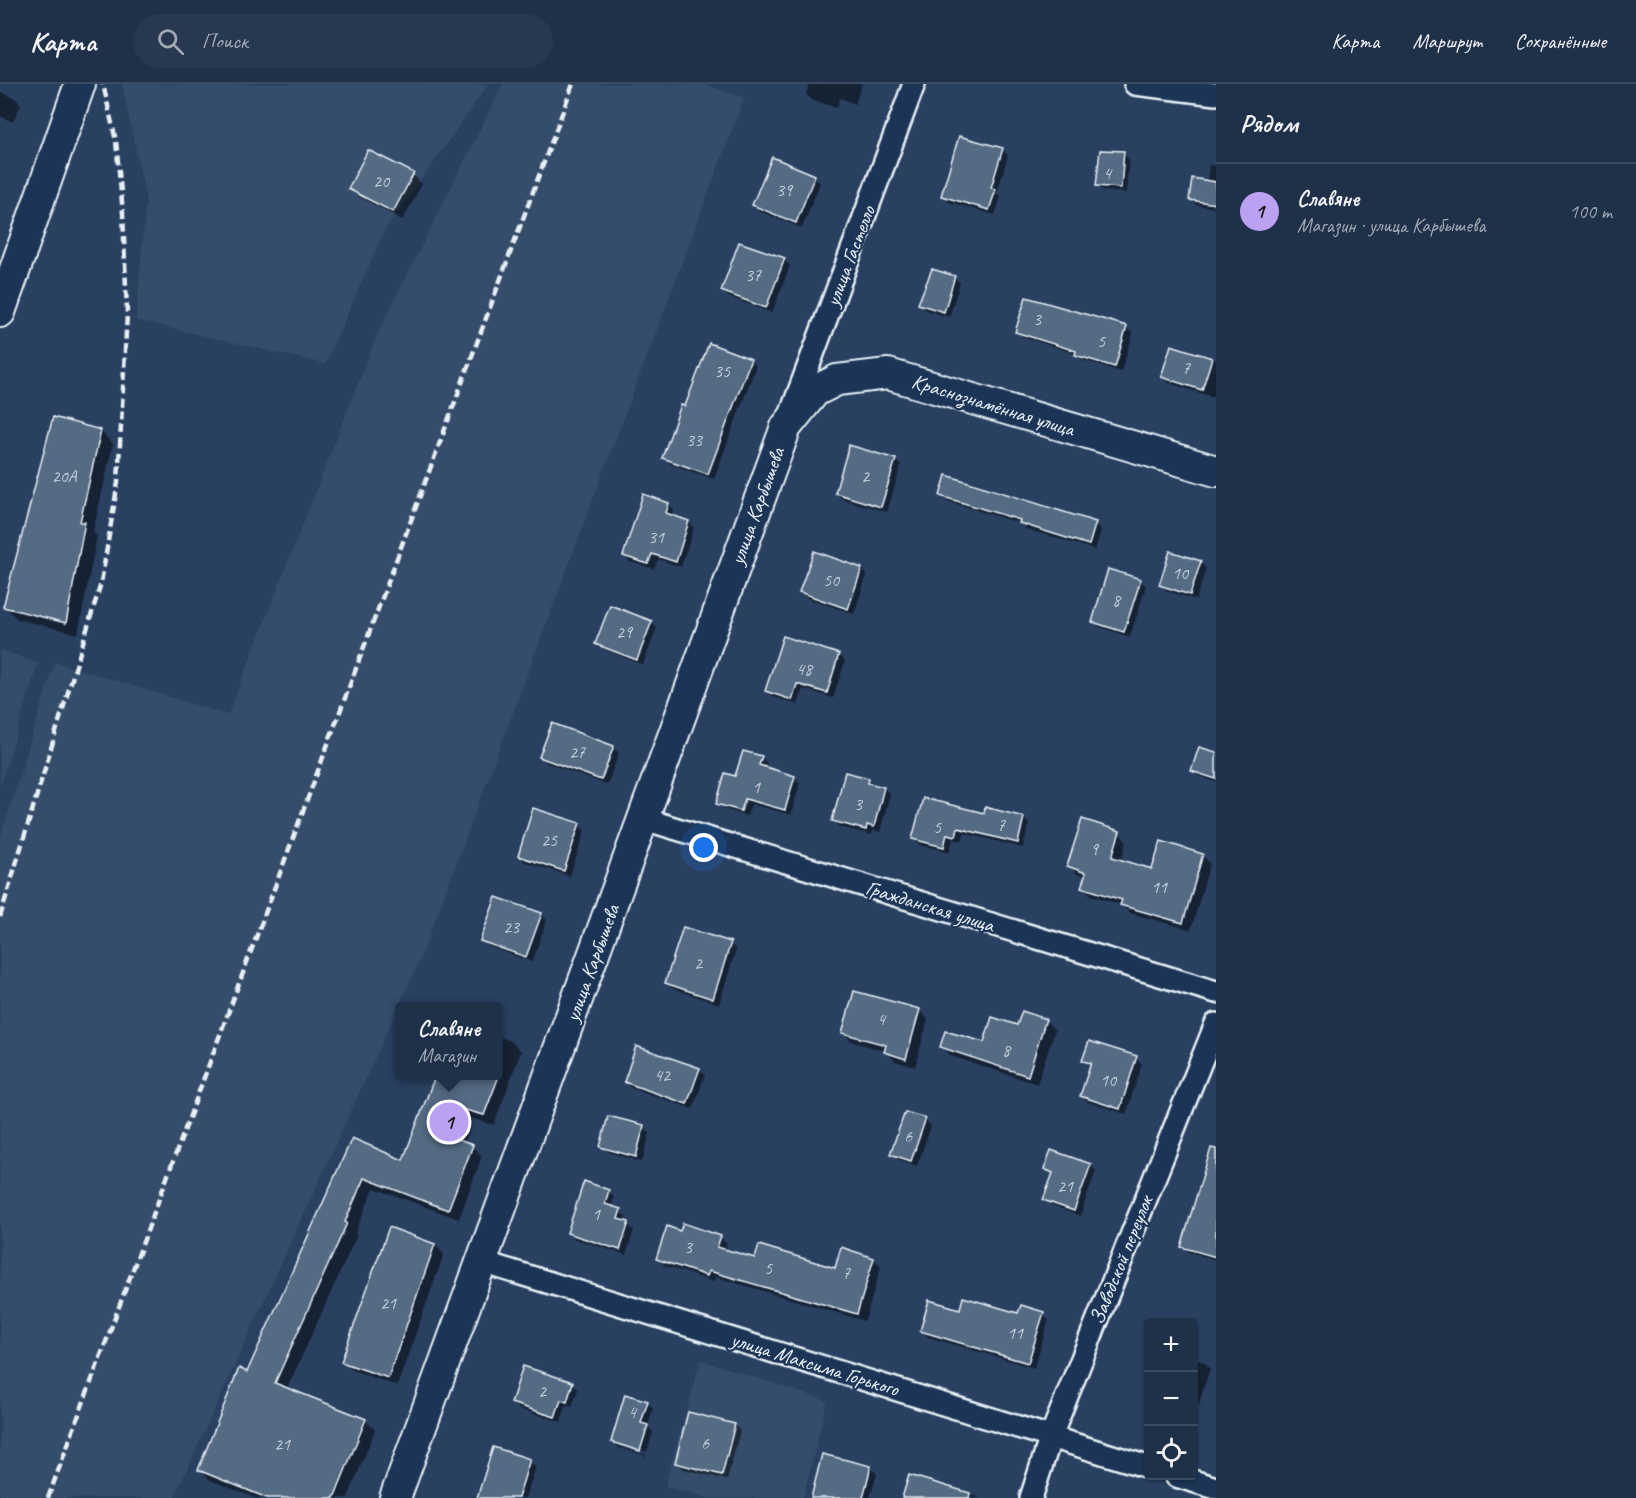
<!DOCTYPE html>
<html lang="ru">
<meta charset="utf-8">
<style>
:root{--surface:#1f3049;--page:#273850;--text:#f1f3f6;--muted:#a1a9b4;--line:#3c4b61;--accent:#bca0f2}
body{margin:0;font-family:Caveat,sans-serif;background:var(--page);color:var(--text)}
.controls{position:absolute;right:18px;bottom:18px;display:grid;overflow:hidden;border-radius:6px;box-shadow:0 2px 4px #0004}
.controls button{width:54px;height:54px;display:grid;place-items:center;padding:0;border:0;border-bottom:2px solid var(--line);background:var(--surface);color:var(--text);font:30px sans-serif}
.you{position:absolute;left:704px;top:764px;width:21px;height:21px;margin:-15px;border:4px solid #fff;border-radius:50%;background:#1a73e8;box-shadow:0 0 0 9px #1a73e833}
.badge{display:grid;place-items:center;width:39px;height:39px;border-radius:50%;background:var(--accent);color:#111;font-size:20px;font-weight:700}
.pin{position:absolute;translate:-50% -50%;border:3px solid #fff;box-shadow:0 2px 6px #0006}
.popup{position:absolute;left:395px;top:918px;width:108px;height:78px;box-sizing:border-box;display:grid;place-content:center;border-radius:6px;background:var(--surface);filter:drop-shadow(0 2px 4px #0005);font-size:20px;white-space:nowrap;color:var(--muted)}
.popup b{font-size:22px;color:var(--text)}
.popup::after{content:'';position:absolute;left:50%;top:100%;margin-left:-12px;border:12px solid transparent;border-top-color:var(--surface)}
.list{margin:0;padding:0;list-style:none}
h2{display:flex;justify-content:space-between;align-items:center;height:78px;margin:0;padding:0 24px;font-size:26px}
h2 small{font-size:20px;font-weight:400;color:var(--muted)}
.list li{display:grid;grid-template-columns:39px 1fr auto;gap:18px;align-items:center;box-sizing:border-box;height:96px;padding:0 24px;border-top:2px solid var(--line)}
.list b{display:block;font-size:22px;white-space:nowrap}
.list p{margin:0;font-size:20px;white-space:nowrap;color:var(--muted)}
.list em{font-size:20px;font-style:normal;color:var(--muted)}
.icon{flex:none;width:33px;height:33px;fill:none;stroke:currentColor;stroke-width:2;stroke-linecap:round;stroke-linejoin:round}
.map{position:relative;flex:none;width:1216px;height:1414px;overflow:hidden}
header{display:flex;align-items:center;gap:36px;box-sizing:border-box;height:84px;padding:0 30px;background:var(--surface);border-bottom:2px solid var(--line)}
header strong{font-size:28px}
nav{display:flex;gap:33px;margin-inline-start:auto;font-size:21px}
.search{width:420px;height:54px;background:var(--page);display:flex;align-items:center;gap:15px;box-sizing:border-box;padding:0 21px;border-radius:33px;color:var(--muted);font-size:22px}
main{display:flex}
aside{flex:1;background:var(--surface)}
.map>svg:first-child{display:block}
.built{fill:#364d6b}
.shadow{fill:#0007}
.building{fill:#556a83;stroke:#e8f1f8;stroke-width:1.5}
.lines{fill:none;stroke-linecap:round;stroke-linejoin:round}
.minor-casing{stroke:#e8f1f8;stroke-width:26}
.secondary-casing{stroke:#e8f1f8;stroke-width:34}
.minor{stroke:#1d3557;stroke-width:21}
.secondary{stroke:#1d3557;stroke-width:30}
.rail{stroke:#e8f1f8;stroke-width:4.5;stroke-dasharray:9 4.5;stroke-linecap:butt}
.labels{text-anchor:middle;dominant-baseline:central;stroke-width:4.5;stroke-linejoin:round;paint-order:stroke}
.number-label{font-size:18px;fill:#c3cfdb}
.street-label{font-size:21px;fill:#e8f1f8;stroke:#1d3557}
</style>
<header>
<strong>Карта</strong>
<div class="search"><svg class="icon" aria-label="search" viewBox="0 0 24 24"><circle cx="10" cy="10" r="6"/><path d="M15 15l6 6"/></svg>Поиск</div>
<nav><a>Карта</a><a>Маршрут</a><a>Сохранённые</a></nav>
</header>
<main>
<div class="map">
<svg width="1216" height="1414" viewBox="0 0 1216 1414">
<rect width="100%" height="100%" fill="#294061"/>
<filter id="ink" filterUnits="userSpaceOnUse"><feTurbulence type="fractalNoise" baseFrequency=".0167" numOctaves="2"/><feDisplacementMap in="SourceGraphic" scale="12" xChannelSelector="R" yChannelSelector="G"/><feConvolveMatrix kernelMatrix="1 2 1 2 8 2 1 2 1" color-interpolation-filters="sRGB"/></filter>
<g filter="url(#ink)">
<g class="built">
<path d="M122,0H489L385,146L325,280L136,236L146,116Z"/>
<path d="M503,0H704L744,14L421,873L174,1414H0V755L55,578L228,631L377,251Z"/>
<path d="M0,566L38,579L0,703Z"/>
<path d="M701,1276L827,1317L803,1414H709L665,1402Z"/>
</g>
<g class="shadow">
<path d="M809,0H862L855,20L840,14L837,24L812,16L806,10Z"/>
<path d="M0,8L15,14L21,20L13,38L0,32Z"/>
<path d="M1002,66L1008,71L997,109L1001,113L995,131L949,118L943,112Z"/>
<path d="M1123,69L1129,75L1126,109L1104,107L1098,102Z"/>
<path d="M772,75L814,93L820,99L802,144L759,127L754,121Z"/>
<path d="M1209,81L1216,82V124L1196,121L1190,115L1207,98Z"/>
<path d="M413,91L422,100L403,136L359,113L350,104Z"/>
<path d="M784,176L790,182L772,229L729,213L723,207Z"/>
<path d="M954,193L960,199L949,233L926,226L920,220Z"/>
<path d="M1027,215L1127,244L1133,250L1121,288L1083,276L1076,270L1023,253L1017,247Z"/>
<path d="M1172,263L1216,276V314L1169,299L1163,293Z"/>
<path d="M750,276L756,282L714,395L670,380L664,374L685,324Z"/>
<path d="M101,348L113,360L93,448L97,452L78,550L17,535L5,522Z"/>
<path d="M895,376L901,382L887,428L842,415L836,409Z"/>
<path d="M941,411L1095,440L1101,446L1095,466L1026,445L1022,440L947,417Z"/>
<path d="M668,420L674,426L672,433L688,438L694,444L681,483L658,475L654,485L630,478L624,472Z"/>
<path d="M1200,478L1206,484L1196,516L1167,507L1161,501Z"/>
<path d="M862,485L867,491L854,530L807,514L801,508Z"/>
<path d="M1140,496L1146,502L1130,553L1099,543L1094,537Z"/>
<path d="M651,538L657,544L643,581L603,565L597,559Z"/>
<path d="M784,554L839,571L845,577L833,614L803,605L798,621L773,613L767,607Z"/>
<path d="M613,663L619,669L607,701L547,679L541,673Z"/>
<path d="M1200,664L1216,670V698L1199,692L1193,686Z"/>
<path d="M761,673L767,679L765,685L794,693L800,699L791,731L751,720L747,732L724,725L718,719L736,694Z"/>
<path d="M869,695L875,702L884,704L890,710L880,748L873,746L872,751L840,743L834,737Z"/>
<path d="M985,731L1023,734L1029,740L1023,764L964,749L962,757L953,755L950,768L920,761L914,755Z"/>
<path d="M579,741L585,747L570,792L525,778L519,772Z"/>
<path d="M1119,749L1127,757L1121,777L1153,787L1202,771L1210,779L1191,846L1130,829L1122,821L1091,811L1083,803L1086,793L1077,790L1069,782Z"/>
<path d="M541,831L547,836L532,878L488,862L482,856Z"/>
<path d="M730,860L736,866L719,920L673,905L667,899Z"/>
<path d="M919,926L928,935L915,983L895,977L886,967L853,958L843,949Z"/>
<path d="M1045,936L1055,946L1037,1000L951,972L942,963L985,960L1018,943Z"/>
<path d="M498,952L511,957L521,967L494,1041L471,1034L463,1059L472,1062L482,1072L459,1135L374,1104L355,1149L357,1151L287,1305L365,1336L375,1346L348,1414H255L210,1396L200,1386L248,1289L352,1056L404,1078L437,992H498Z"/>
<path d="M1136,974L1142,980L1126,1030L1088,1018L1082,1012L1092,983L1084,976Z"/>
<path d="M699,985L705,991L693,1025L631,1004L625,998Z"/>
<path d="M925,1036L931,1042L917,1082L898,1075L892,1069Z"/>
<path d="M644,1043L650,1049L642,1078L608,1068L602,1062Z"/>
<path d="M1208,1079L1216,1082V1176L1189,1168L1183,1162Z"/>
<path d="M1090,1081L1096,1087L1080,1132L1051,1121L1045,1115L1053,1091L1046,1085Z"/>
<path d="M608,1107L614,1113L611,1124L620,1127L626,1133L624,1138L634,1146L626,1171L575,1155L569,1149Z"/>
<path d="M681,1148L720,1153L727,1160L725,1167L756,1176L836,1186L874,1175L881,1182L865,1237L716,1193L714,1198L665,1182L658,1175Z"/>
<path d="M435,1161L444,1170L397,1302L352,1286L343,1277Z"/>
<path d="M961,1227L1019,1231L1043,1230L1049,1236L1034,1284L928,1253L922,1247Z"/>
<path d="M1194,1275L1204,1278L1210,1284L1196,1329H1194Z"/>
<path d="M1148,1286V1315L1142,1309Z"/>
<path d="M572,1299L578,1305L572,1323L566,1321L561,1338L519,1325L513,1319Z"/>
<path d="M647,1318L653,1324L648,1343L653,1348L647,1368L618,1359V1362L646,1371V1372L619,1364L613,1358Z"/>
<path d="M734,1341L740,1347L727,1396L683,1385L677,1379Z"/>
<path d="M494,1365L530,1377L536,1383L525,1414H482Z"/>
<path d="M823,1371L871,1384L877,1390L870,1414H812Z"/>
<path d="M910,1393L977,1412L979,1414H903Z"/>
</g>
<g class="building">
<path d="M959,52L1003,64L991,104L996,105L989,126L941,112Z"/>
<path d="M368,66L414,89L393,128L348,105Z"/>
<path d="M1100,66L1124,67L1121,104L1096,102Z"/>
<path d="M772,73L815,91L796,139L752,121Z"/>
<path d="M1192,94L1216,98V120L1189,116Z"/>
<path d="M739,158L785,174L766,224L721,207Z"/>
<path d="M932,185L955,192L944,228L918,220Z"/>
<path d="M1026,213L1127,242L1115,283L1075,271L1076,267L1015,248Z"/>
<path d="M709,259L751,275L708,390L662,374L681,321L685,322Z"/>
<path d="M1171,261L1212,274L1202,306L1161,293Z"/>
<path d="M53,333L101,346L80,438H85L66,539L3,523Z"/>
<path d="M849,361L896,375L881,423L835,409Z"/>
<path d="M946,391L1096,438L1089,461L1019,439L1020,436L940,412Z"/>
<path d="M643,410L669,419L666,429L689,437L676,478L652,470L648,480L623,472Z"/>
<path d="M814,467L862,484L848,525L799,508Z"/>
<path d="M1170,467L1201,477L1190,511L1159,501Z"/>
<path d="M1108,485L1141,495L1124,548L1092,538Z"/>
<path d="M610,521L652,537L637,576L595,560Z"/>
<path d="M783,552L839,570L827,609L797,600L792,616L765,607Z"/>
<path d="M552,639L614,662L601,696L539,673Z"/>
<path d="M1199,663L1216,668V695L1191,687Z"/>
<path d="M743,667L762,672L759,681L795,692L785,726L745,715L741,727L716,720L725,689L735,692Z"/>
<path d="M845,688L869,694L868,699L884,703L874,743L867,741L866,746L832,737Z"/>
<path d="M923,714L984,729L985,723L1024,733L1018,759L958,744L956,752L947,750L944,763L912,755Z"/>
<path d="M533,724L580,739L564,787L518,772Z"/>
<path d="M1082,735L1120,747L1112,773L1152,785L1161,757L1203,770L1183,839L1120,821L1122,816L1081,803L1086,789L1067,782Z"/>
<path d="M496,813L542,829L526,873L480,857Z"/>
<path d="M683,843L731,858L713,915L665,899Z"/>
<path d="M854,907L920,925L906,975L884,968L886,961L842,949Z"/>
<path d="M1022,927L1046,935L1028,992L940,963L945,947L984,958L992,933L1017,941Z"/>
<path d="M1089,957L1137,972L1120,1025L1080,1012L1091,979L1082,977Z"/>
<path d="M636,962L700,984L687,1020L624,998Z"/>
<path d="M435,992H499L484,1031L461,1025L452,1054L473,1061L448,1126L364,1094L345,1138L347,1139L275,1299L366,1335L334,1414H267L198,1386L239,1284L247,1288L352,1054L403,1076Z"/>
<path d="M905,1028L926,1034L911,1077L890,1070Z"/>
<path d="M608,1032L644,1041L636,1073L600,1063Z"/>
<path d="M1211,1064L1216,1065V1173L1181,1163Z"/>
<path d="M1051,1066L1091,1080L1074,1127L1043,1116L1053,1089L1044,1085Z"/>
<path d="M584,1097L609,1106L605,1120L621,1125L618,1135L629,1138L620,1166L567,1149Z"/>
<path d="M683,1139L721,1152L717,1163L755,1174L759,1161L835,1184L841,1163L874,1174L857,1230L709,1187L707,1192L656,1175L667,1142L680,1147Z"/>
<path d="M389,1143L435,1160L388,1294L341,1278Z"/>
<path d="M963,1213L1018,1229L1021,1221L1044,1228L1028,1279L920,1247L929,1216L960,1225Z"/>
<path d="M523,1282L573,1298L567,1318L561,1316L555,1333L511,1319Z"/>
<path d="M625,1310L648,1317L641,1339L648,1341L640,1367L611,1358Z"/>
<path d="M688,1328L735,1340L722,1391L675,1379Z"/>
<path d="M493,1363L530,1375L518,1414H477Z"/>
<path d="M822,1370L871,1382L863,1414H811Z"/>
<path d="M909,1391L970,1409L969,1414H902Z"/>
</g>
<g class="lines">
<defs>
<g id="minor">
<path d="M1135,0L1216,10"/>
<path d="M792,326L914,0"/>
<path d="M644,735L1216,908"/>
<path d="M482,1178L1148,1383"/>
<path d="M1176,1392L1216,1404"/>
<path d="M1031,1414L1051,1352L1216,940"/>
</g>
<g id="secondary">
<path d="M0,228L80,0"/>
<path d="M395,1414L786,343L815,307L837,296L888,290L1216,387"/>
</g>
</defs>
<use href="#minor" class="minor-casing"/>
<use href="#secondary" class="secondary-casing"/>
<use href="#minor" class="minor"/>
<use href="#secondary" class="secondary"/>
<g class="rail">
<path d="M0,833L101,499L118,398L127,229L123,129L116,57L103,0"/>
<path d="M48,1414L573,0"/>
</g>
</g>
</g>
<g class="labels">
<g class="number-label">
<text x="1107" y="89">4</text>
<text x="381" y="97">20</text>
<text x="784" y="106">39</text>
<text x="753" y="191">37</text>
<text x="1037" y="235">3</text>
<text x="1101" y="257">5</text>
<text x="1186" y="284">7</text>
<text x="722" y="287">35</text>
<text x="694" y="356">33</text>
<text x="64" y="392">20А</text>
<text x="865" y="392">2</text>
<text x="656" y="453">31</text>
<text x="1180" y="489">10</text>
<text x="831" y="496">50</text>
<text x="1116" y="516">8</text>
<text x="624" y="548">29</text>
<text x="804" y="585">48</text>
<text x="577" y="668">27</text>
<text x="756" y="703">1</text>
<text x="858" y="720">3</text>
<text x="1001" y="741">7</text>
<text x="937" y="743">5</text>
<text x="549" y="756">25</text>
<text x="1094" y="765">9</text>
<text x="1159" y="803">11</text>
<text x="511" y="843">23</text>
<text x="698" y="879">2</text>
<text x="881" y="935">4</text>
<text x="1006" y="966">8</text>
<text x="662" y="991">42</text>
<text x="1108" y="996">10</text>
<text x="908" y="1052">6</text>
<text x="1065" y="1102">21</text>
<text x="596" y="1130">1</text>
<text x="688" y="1163">3</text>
<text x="768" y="1184">5</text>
<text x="846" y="1189">7</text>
<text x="388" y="1219">21</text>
<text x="1015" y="1249">11</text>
<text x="542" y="1307">2</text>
<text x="632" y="1328">4</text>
<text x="705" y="1359">6</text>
<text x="282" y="1360">21</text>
</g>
<g class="street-label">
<text transform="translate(850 172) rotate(-69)">улица Гастелло</text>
<text transform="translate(993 321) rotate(17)">Краснознамённая улица</text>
<text transform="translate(757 422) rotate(-70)">улица Карбышева</text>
<text transform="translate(930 822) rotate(17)">Гражданская улица</text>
<text transform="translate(592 879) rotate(-70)">улица Карбышева</text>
<text transform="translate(1121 1176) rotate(-68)">Заводской переулок</text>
<text transform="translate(815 1280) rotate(17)">улица Максима Горького</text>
</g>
</g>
</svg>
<div class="controls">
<button>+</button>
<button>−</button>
<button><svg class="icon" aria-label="locate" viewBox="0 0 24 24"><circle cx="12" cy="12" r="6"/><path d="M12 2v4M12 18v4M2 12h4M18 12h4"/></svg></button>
</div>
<div class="you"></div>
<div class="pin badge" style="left:449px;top:1038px">1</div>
<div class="popup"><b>Славяне</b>Магазин</div>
</div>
<aside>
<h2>Рядом<small></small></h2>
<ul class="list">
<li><span class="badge">1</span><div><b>Славяне</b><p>Магазин · улица Карбышева</p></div><em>100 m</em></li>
</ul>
</aside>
</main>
